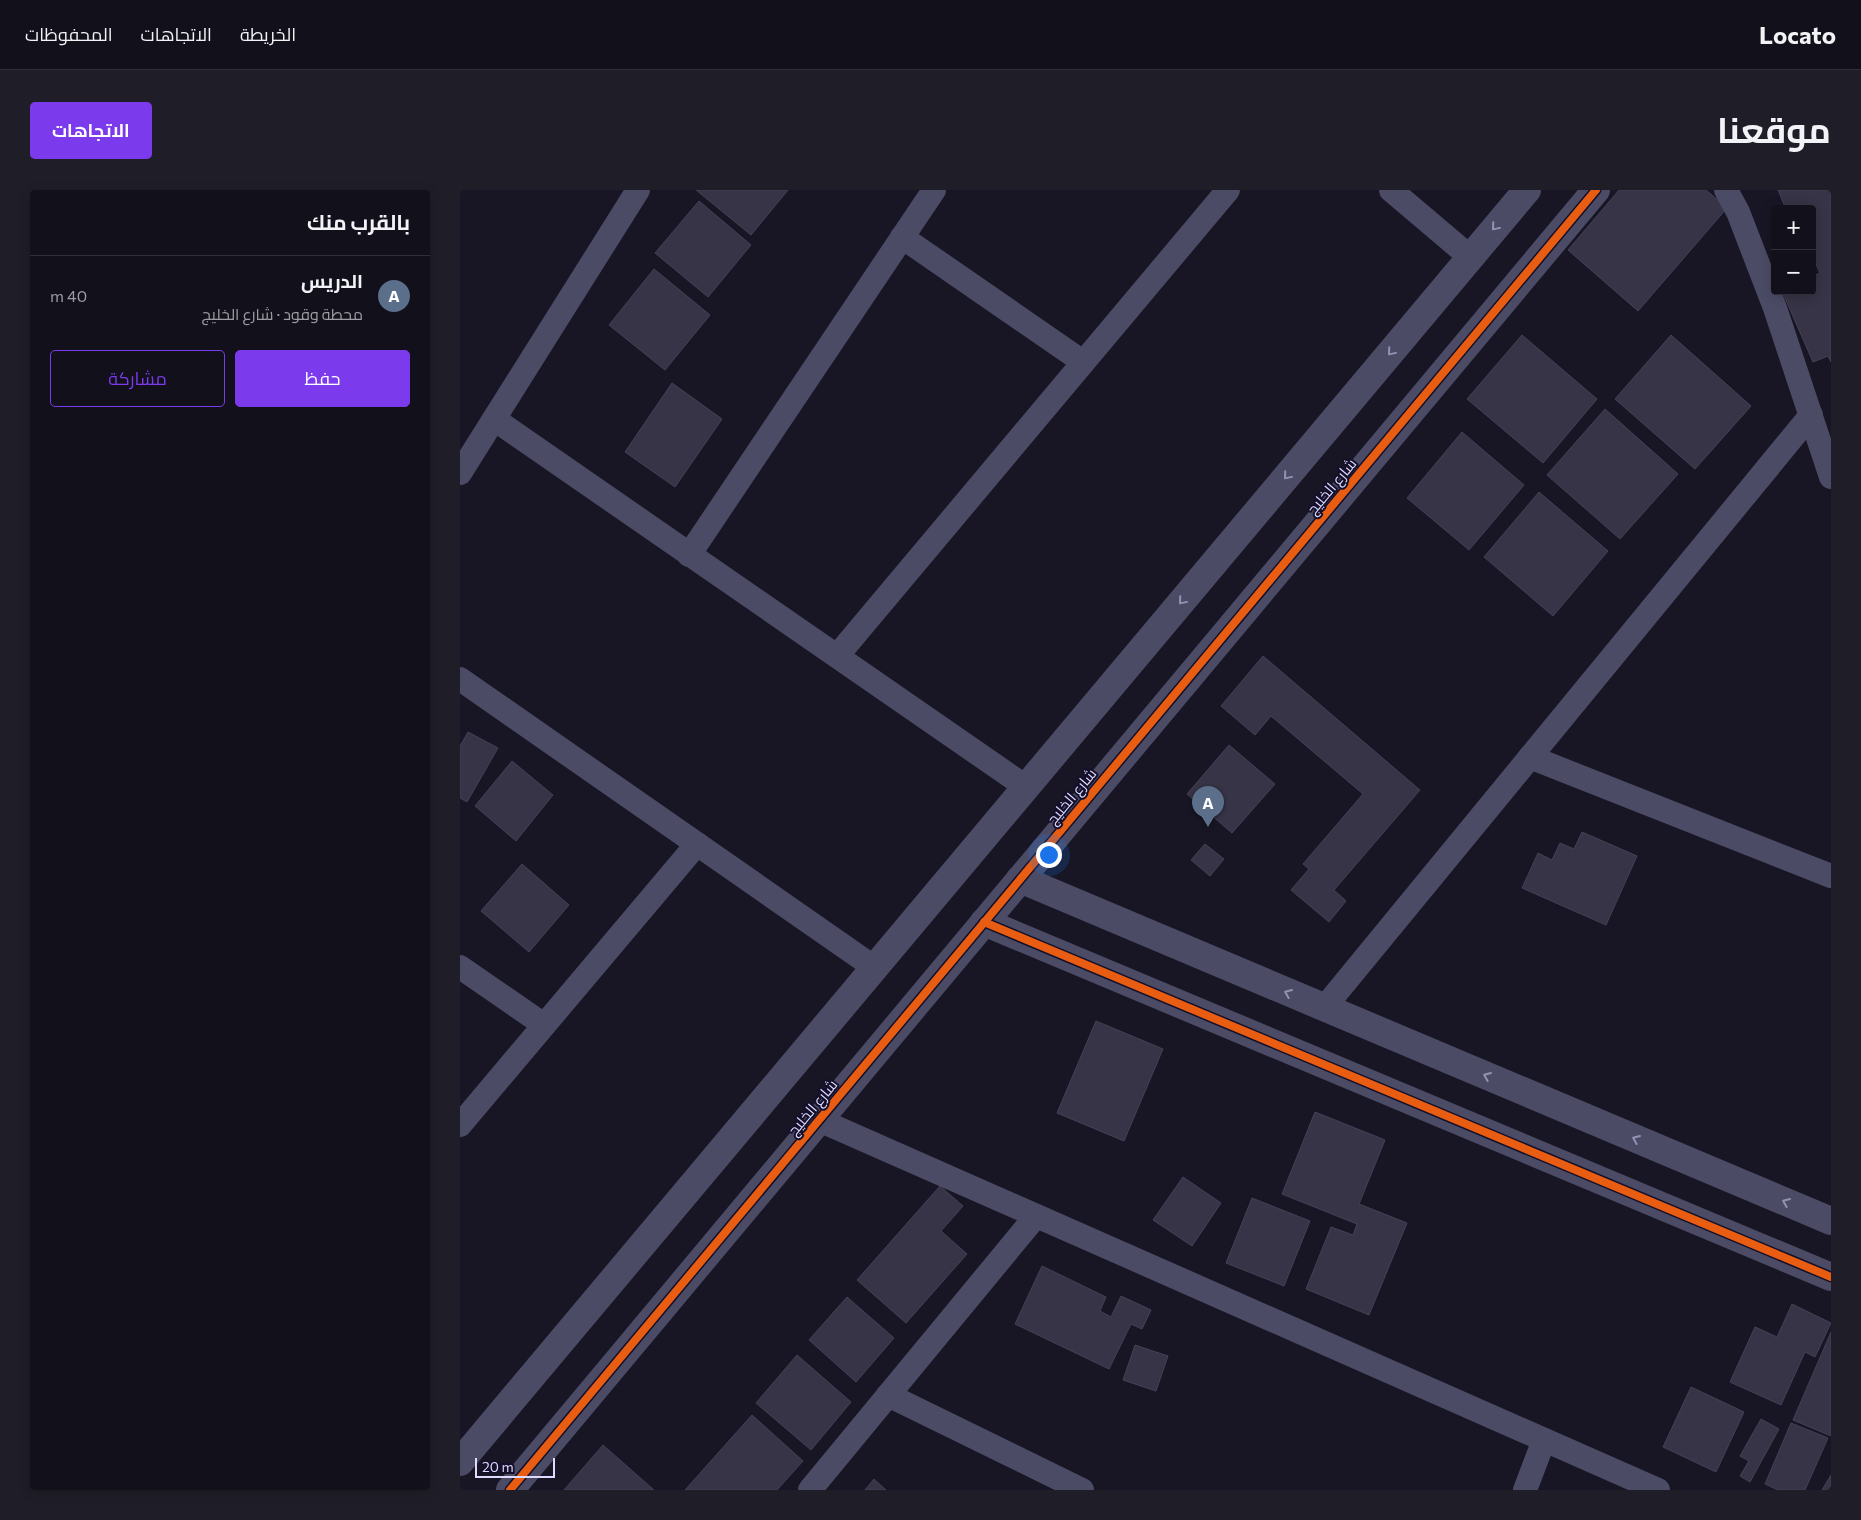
<!DOCTYPE html>
<html lang="ar">
<meta charset="utf-8">
<style>
:root{--surface:#12101b;--page:#1f1e28;--text:#f1f3f6;--muted:#9c9da3;--line:#31303a;--accent:#7c3aed}
body{margin:0;font-family:Commissioner,Cairo,sans-serif;background:var(--page);color:var(--text);direction:rtl}
.controls{position:absolute;right:15px;top:15px;display:grid;overflow:hidden;border-radius:5px;box-shadow:0 2px 12px #0003}
.controls button{width:45px;height:45px;display:grid;place-items:center;padding:0;border:0;border-bottom:1px solid var(--line);background:var(--surface);color:var(--text);font:25px sans-serif}
.scale{position:absolute;left:15px;bottom:12px;width:80px;box-sizing:border-box;padding-left:5px;border:2px solid #ddd9ff;border-top:0;font-size:14px;line-height:18px;white-space:nowrap;color:#ddd9ff;-webkit-text-stroke:4px #14102a;paint-order:stroke}
.you{position:absolute;left:588px;top:664px;width:18px;height:18px;margin:-12px;border:4px solid #fff;border-radius:50%;background:#1a73e8;box-shadow:0 0 0 8px #1a73e833}
.badge{display:grid;place-items:center;width:32px;height:32px;border-radius:50%;background:var(--accent);color:#fff;font-size:16px;font-weight:700}
.pin{position:absolute;translate:-50% -41px;filter:drop-shadow(0 1px 2px #0008)}
.pin::after{content:'';position:absolute;top:26px;width:18px;height:15px;background:inherit;clip-path:polygon(0 0,100% 0,50% 100%)}
.list{margin:0;padding:0;list-style:none}
h2{display:flex;justify-content:space-between;align-items:center;height:65px;margin:0;padding:0 20px;font-size:21px}
h2 small{font-size:16px;font-weight:400;color:var(--muted)}
.list li{display:grid;grid-template-columns:32px 1fr auto;gap:15px;align-items:center;box-sizing:border-box;height:80px;padding:0 20px;border-top:1px solid var(--line)}
.list b{display:block;font-size:19px;white-space:nowrap}
.list p{margin:0;font-size:16px;white-space:nowrap;color:var(--muted)}
.list em{font-size:16px;font-style:normal;color:var(--muted)}
.actions{display:flex;gap:10px;padding:15px 20px}
.actions a{flex:1;padding:11px 0;border:1px solid var(--accent);border-radius:5px;text-align:center;font-size:18px;color:var(--accent)}
.actions .main{background:var(--accent);color:#fff}
.map{position:relative;flex:none;width:1371px;height:1300px;overflow:hidden;direction:ltr;border-radius:5px}
header{display:flex;align-items:center;gap:30px;box-sizing:border-box;height:70px;padding:0 25px;background:var(--surface);border-bottom:1px solid var(--line)}
header strong{font-size:24px}
nav{display:flex;gap:28px;margin-inline-start:auto;font-size:18px}
.intro{display:flex;align-items:center;justify-content:space-between;box-sizing:border-box;height:120px;padding:0 30px}
h1{margin:0;font-size:35px}
.button{padding:12px 22px;border-radius:5px;background:var(--accent);color:#fff;font-size:18px;font-weight:700}
main{display:flex;gap:30px;padding:0 30px}
aside{flex:1;background:var(--surface);border-radius:5px;box-shadow:0 2px 12px #0003}
.map>svg:first-child{display:block}
.building{fill:#363446;stroke:#454158}
.lines{fill:none;stroke-linecap:round;stroke-linejoin:round}
.minor{stroke:#4b4b65;stroke-width:24}
.tertiary{stroke:#4b4b65;stroke-width:28}
.cycleway-casing{stroke:#14102a;stroke-width:11}
.cycleway{stroke:#e95d12;stroke-width:8}
.oneway{stroke:#9492b2}
.labels{text-anchor:middle;dominant-baseline:central;stroke-width:4;stroke-linejoin:round;paint-order:stroke}
.street-label{font-size:15px;fill:#ddd9ff;stroke:#14102a}
</style>
<header>
<strong>Locato</strong>
<nav><a>الخريطة</a><a>الاتجاهات</a><a>المحفوظات</a></nav>
</header>
<div class="intro"><h1>موقعنا</h1><a class="button">الاتجاهات</a></div>
<main>
<div class="map">
<svg width="1371" height="1300" viewBox="0 0 1371 1300">
<rect width="100%" height="100%" fill="#181624"/>
<g class="building">
<path d="M236,0H328L291,45Z"/>
<path d="M1159,0H1246L1267,18L1178,121L1108,60Z"/>
<path d="M1318,0H1371V172L1368,166L1353,172L1322,101H1352V87L1360,83L1352,65V19H1326Z"/>
<path d="M239,11L291,55L248,107L195,63Z"/>
<path d="M194,79L250,125L205,180L149,135Z"/>
<path d="M1062,145L1137,209L1083,273L1007,209Z"/>
<path d="M1211,145L1291,216L1235,279L1155,209Z"/>
<path d="M212,193L262,229L215,297L165,262Z"/>
<path d="M1145,219L1218,284L1160,349L1087,285Z"/>
<path d="M1002,242L1064,295L1009,360L947,308Z"/>
<path d="M1079,302L1148,361L1093,426L1024,367Z"/>
<path d="M803,466L960,600L874,700L886,711L869,732L831,700L849,679L843,674L903,604L811,526L795,545L761,516Z"/>
<path d="M8,542L38,558L7,612L0,608V556Z"/>
<path d="M769,555L815,594L772,643L727,604Z"/>
<path d="M52,571L93,605L56,651L15,616Z"/>
<path d="M1122,642L1177,666L1146,735L1062,698L1078,663L1092,670L1100,653L1114,659Z"/>
<path d="M745,654L764,669L750,686L731,670Z"/>
<path d="M62,674L109,715L69,762L21,721Z"/>
<path d="M636,831L703,859L664,951L597,923Z"/>
<path d="M855,922L925,950L899,1014L947,1033L909,1125L846,1099L871,1037L893,1045L897,1034L822,1004Z"/>
<path d="M723,987L761,1013L732,1056L693,1030Z"/>
<path d="M480,996L503,1016L481,1041L507,1064L446,1133L397,1090Z"/>
<path d="M792,1008L850,1031L824,1096L766,1073Z"/>
<path d="M582,1076L646,1107L640,1121L651,1127L661,1106L691,1120L682,1139L671,1134L649,1179L555,1134Z"/>
<path d="M387,1107L434,1148L396,1192L349,1150Z"/>
<path d="M1332,1114L1371,1133L1355,1167L1345,1162L1321,1215L1270,1192L1295,1137L1317,1147Z"/>
<path d="M1371,1142V1246L1333,1230Z"/>
<path d="M675,1155L708,1166L696,1201L663,1190Z"/>
<path d="M337,1165L391,1212L351,1260L296,1213Z"/>
<path d="M1231,1197L1284,1222L1256,1282L1203,1257Z"/>
<path d="M292,1225L343,1271L317,1300H225Z"/>
<path d="M1301,1229L1319,1239L1290,1292L1280,1286L1289,1271L1280,1266Z"/>
<path d="M1331,1233L1368,1248L1345,1300H1318L1305,1294Z"/>
<path d="M143,1255L194,1300H104Z"/>
<path d="M1371,1285V1300H1362Z"/>
<path d="M414,1289L426,1300H405Z"/>
</g>
<g class="lines">
<g class="minor">
<path d="M931,0L1010,67"/>
<path d="M1266,0L1278,22L1315,118L1371,287"/>
<path d="M442,47L623,172"/>
<path d="M34,229L566,597"/>
<path d="M0,283L178,0"/>
<path d="M229,365L474,0"/>
<path d="M377,466L768,0"/>
<path d="M0,489L415,778"/>
<path d="M1070,567L1371,686"/>
<path d="M0,777L84,835"/>
<path d="M864,818L1351,225"/>
<path d="M359,930L1198,1300"/>
<path d="M0,935L237,654"/>
<path d="M428,1205L622,1300"/>
<path d="M350,1300L576,1026"/>
<path d="M1065,1300L1084,1250"/>
</g>
<g class="tertiary">
<path d="M560,689L1371,1031"/>
<path d="M524,732L1371,1087"/>
<path d="M0,1272L1067,0"/>
<path d="M50,1300L1136,0"/>
</g>
<defs>
<g id="cycleway">
<path d="M524,732L1371,1087"/>
<path d="M50,1300L1136,0"/>
</g>
</defs>
<use href="#cycleway" class="cycleway-casing"/>
<use href="#cycleway" class="cycleway"/>
</g>
<defs><path id="oneway-chevron" d="M-2-3.5L2.5 0L-2 3.5" fill="none" stroke-width="1.6" stroke-linecap="round" stroke-linejoin="round" transform="scale(1.25)"/></defs>
<g class="oneway">
<use href="#oneway-chevron" transform="translate(1035 37) rotate(130)"/>
<use href="#oneway-chevron" transform="translate(931 162) rotate(130)"/>
<use href="#oneway-chevron" transform="translate(827 286) rotate(130)"/>
<use href="#oneway-chevron" transform="translate(722 411) rotate(130)"/>
<use href="#oneway-chevron" transform="translate(828 803) rotate(-157)"/>
<use href="#oneway-chevron" transform="translate(1027 886) rotate(-157)"/>
<use href="#oneway-chevron" transform="translate(1176 949) rotate(-157)"/>
<use href="#oneway-chevron" transform="translate(1326 1012) rotate(-157)"/>
</g>
<g class="labels">
<g class="street-label">
<text transform="translate(871 296) rotate(-50)">شارع الخليج</text>
<text transform="translate(611 606) rotate(-50)">شارع الخليج</text>
<text transform="translate(352 917) rotate(-50)">شارع الخليج</text>
</g>
</g>
</svg>
<div class="controls">
<button>+</button>
<button>−</button>
</div>
<div class="scale">20 m</div>
<div class="you"></div>
<div class="pin badge" style="left:748px;top:637px;background:#5c6f8a">A</div>
</div>
<aside>
<h2>بالقرب منك<small></small></h2>
<ul class="list">
<li><span class="badge" style="background:#5c6f8a">A</span><div><b>الدريس</b><p>محطة وقود · شارع الخليج</p></div><em>40 m</em></li>
</ul>
<div class="actions"><a class="main">حفظ</a><a>مشاركة</a></div>
</aside>
</main>
